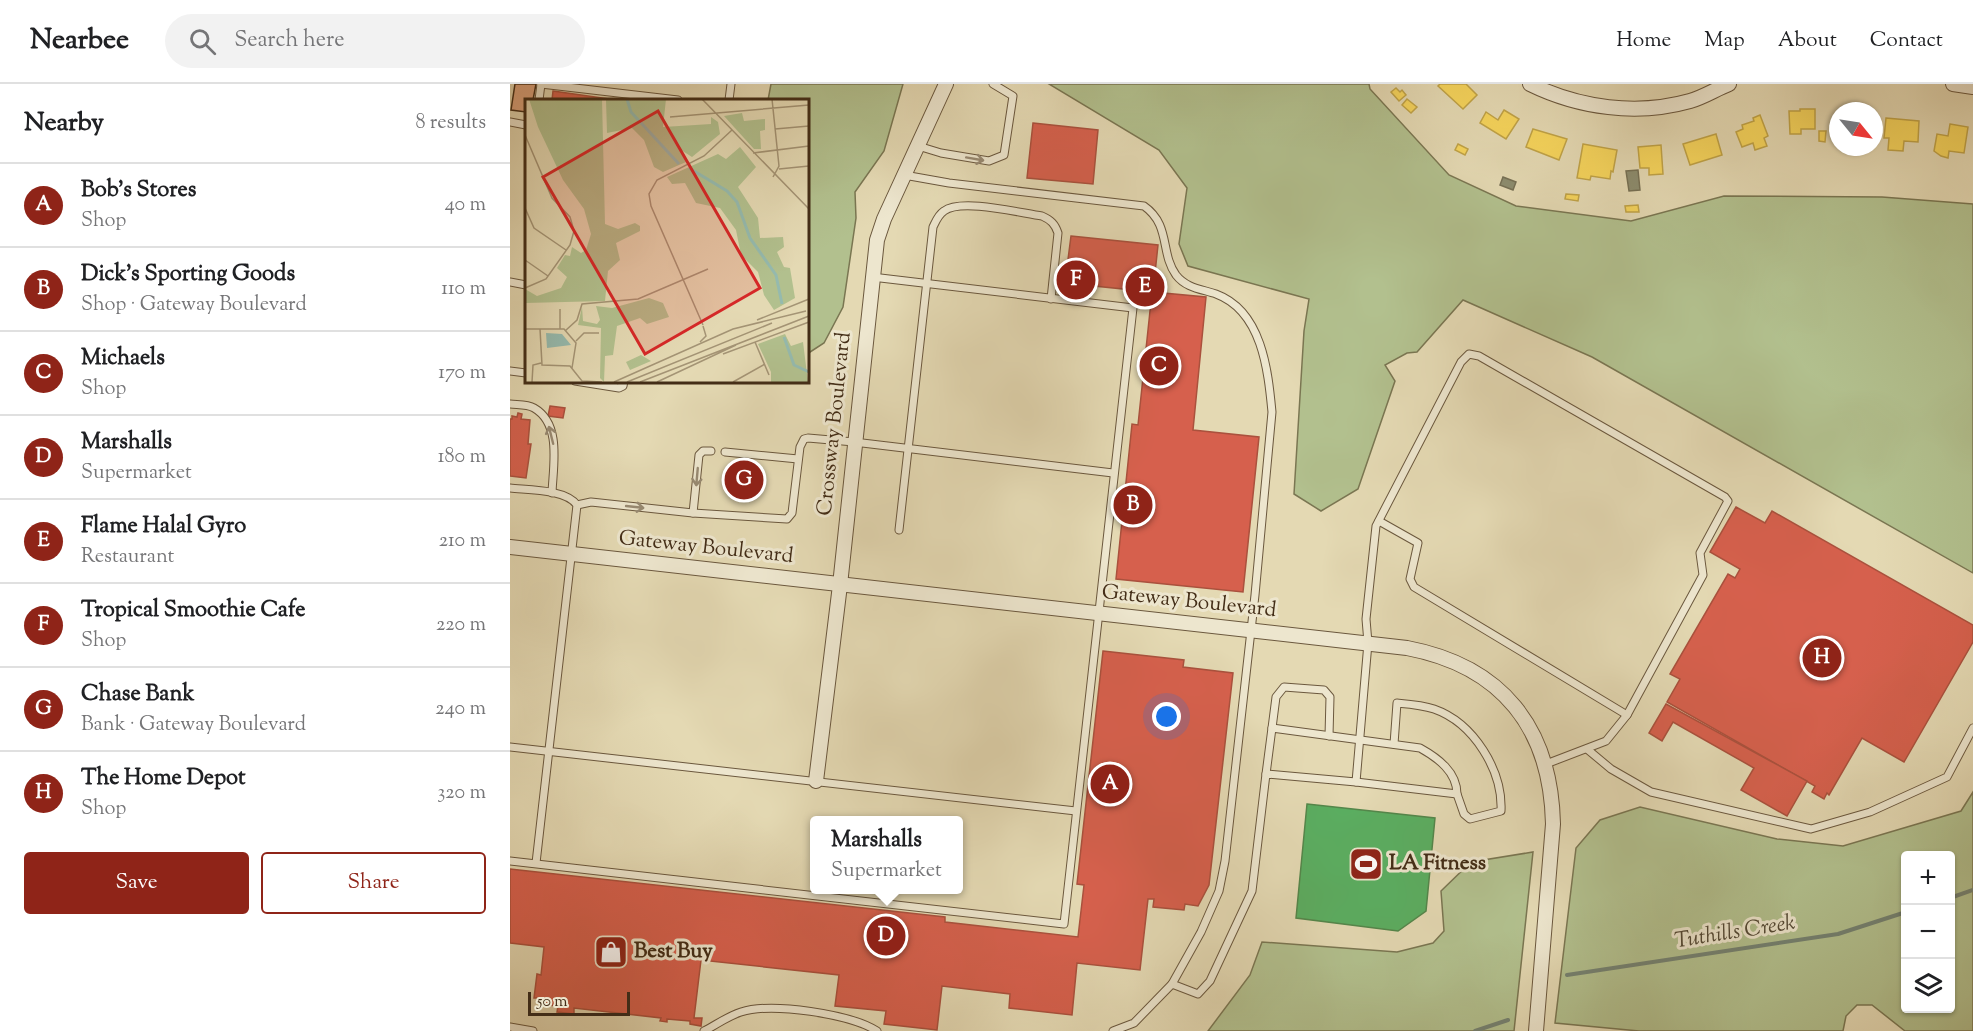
<!DOCTYPE html>
<meta charset="utf-8">
<style>
:root{--surface:#fff;--page:#f2f2f2;--text:#202124;--muted:#757577;--line:#e0e0e0;--accent:#8f2418}
body{margin:0;font-family:"Sorts Mill Goudy",serif;background:var(--page);color:var(--text)}
.controls{position:absolute;right:18px;bottom:18px;display:grid;overflow:hidden;border-radius:6px;box-shadow:0 2px 4px #0004}
.controls button{width:54px;height:54px;display:grid;place-items:center;padding:0;border:0;border-bottom:2px solid var(--line);background:var(--surface);color:var(--text);font:30px sans-serif}
.compass{position:absolute;left:1319px;top:18px;width:54px;height:54px;border-radius:50%;background:var(--surface);box-shadow:0 2px 4px #0004;rotate:120deg}
.scale{position:absolute;left:18px;bottom:15px;width:102px;box-sizing:border-box;padding-left:6px;border:3px solid #432d17;border-top:0;font-size:16px;line-height:21px;white-space:nowrap;color:#432d17;-webkit-text-stroke:4px #ede6ce;paint-order:stroke}
.you{position:absolute;left:657px;top:633px;width:21px;height:21px;margin:-15px;border:4px solid #fff;border-radius:50%;background:#1a73e8;box-shadow:0 0 0 9px #1a73e833}
.badge{display:grid;place-items:center;width:39px;height:39px;border-radius:50%;background:var(--accent);color:#fff;font-size:20px;font-weight:700}
.pin{position:absolute;translate:-50% -50%;border:3px solid #fff;box-shadow:0 2px 6px #0006}
.popup{position:absolute;left:300px;top:732px;width:153px;height:78px;box-sizing:border-box;display:grid;place-content:center;border-radius:6px;background:var(--surface);filter:drop-shadow(0 2px 4px #0005);font-size:20px;white-space:nowrap;color:var(--muted)}
.popup b{font-size:22px;color:var(--text)}
.popup::after{content:'';position:absolute;left:50%;top:100%;margin-left:-12px;border:12px solid transparent;border-top-color:var(--surface)}
.list{margin:0;padding:0;list-style:none}
h2{display:flex;justify-content:space-between;align-items:center;height:78px;margin:0;padding:0 24px;font-size:26px}
h2 small{font-size:20px;font-weight:400;color:var(--muted)}
.list li{display:grid;grid-template-columns:39px 1fr auto;gap:18px;align-items:center;box-sizing:border-box;height:84px;padding:0 24px;border-top:2px solid var(--line)}
.list b{display:block;font-size:22px;white-space:nowrap}
.list p{margin:0;font-size:20px;white-space:nowrap;color:var(--muted)}
.list em{font-size:20px;font-style:normal;color:var(--muted)}
.actions{display:flex;gap:12px;padding:18px 24px}
.actions a{flex:1;padding:14px 0;border:2px solid var(--accent);border-radius:6px;text-align:center;font-size:21px;color:var(--accent)}
.actions .main{background:var(--accent);color:#fff}
.icon{flex:none;width:33px;height:33px;fill:none;stroke:currentColor;stroke-width:2;stroke-linecap:round;stroke-linejoin:round}
.map{position:relative;flex:none;width:1463px;height:947px;overflow:hidden}
header{display:flex;align-items:center;gap:36px;box-sizing:border-box;height:84px;padding:0 30px;background:var(--surface);border-bottom:2px solid var(--line)}
header strong{font-size:28px}
nav{display:flex;gap:33px;margin-inline-start:auto;font-size:21px}
.search{width:420px;height:54px;background:var(--page);display:flex;align-items:center;gap:15px;box-sizing:border-box;padding:0 21px;border-radius:33px;color:var(--muted);font-size:22px}
main{display:flex}
aside{flex:1;background:var(--surface)}
.map>svg:first-child{display:block}
.green{fill:#b2c08e;stroke:#7a7652;stroke-width:1.5;fill-rule:evenodd}
.homes{fill:#f6d55c;stroke:#c0a347;stroke-width:1.5}
.shops{fill:#d6604d;stroke:#aa513d;stroke-width:1.5}
.public{fill:#5aae61;stroke:#53874b;stroke-width:1.5}
.industry{fill:#8c8c6e;stroke:#767054;stroke-width:1.5}
.lines{fill:none;stroke-linecap:round;stroke-linejoin:round}
.stream{stroke:#748272;stroke-width:4}
.building{fill:#dda47e;stroke:#432d17;stroke-width:1.5}
.lane-casing{stroke:#6b583e;stroke-width:9}
.street-casing{stroke:#6b583e;stroke-width:16}
.lane{stroke:#ede6ce;stroke-width:7}
.street{stroke:#ede6ce;stroke-width:14}
.oneway{stroke:#988a72}
.labels{text-anchor:middle;dominant-baseline:central;stroke-width:6;stroke-linejoin:round;paint-order:stroke}
.street-label{font-size:21px;fill:#432d17;stroke:#ede6ce}
.poi-label{font-size:21px;font-weight:bold;fill:#432d17;stroke:#ede6ce;text-anchor:start}
.water-label{font-size:22px;font-style:italic;fill:#534935;stroke:#ede6ce}
.inset-river{fill:none;stroke:#95baae;stroke-width:3}
.inset-road{fill:none;stroke:#a49475;stroke-width:1.5}
.view{fill:#d62828;fill-opacity:0.15;stroke:#d62828;stroke-width:3}
.inset-edge{fill:none;stroke:#432d17;stroke-width:3}
</style>
<header>
<strong>Nearbee</strong>
<div class="search"><svg class="icon" aria-label="search" viewBox="0 0 24 24"><circle cx="10" cy="10" r="6"/><path d="M15 15l6 6"/></svg>Search here</div>
<nav><a>Home</a><a>Map</a><a>About</a><a>Contact</a></nav>
</header>
<main>
<aside>
<h2>Nearby<small>8 results</small></h2>
<ul class="list">
<li><span class="badge">A</span><div><b>Bob's Stores</b><p>Shop</p></div><em>40 m</em></li>
<li><span class="badge">B</span><div><b>Dick's Sporting Goods</b><p>Shop · Gateway Boulevard</p></div><em>110 m</em></li>
<li><span class="badge">C</span><div><b>Michaels</b><p>Shop</p></div><em>170 m</em></li>
<li><span class="badge">D</span><div><b>Marshalls</b><p>Supermarket</p></div><em>180 m</em></li>
<li><span class="badge">E</span><div><b>Flame Halal Gyro</b><p>Restaurant</p></div><em>210 m</em></li>
<li><span class="badge">F</span><div><b>Tropical Smoothie Cafe</b><p>Shop</p></div><em>220 m</em></li>
<li><span class="badge">G</span><div><b>Chase Bank</b><p>Bank · Gateway Boulevard</p></div><em>240 m</em></li>
<li><span class="badge">H</span><div><b>The Home Depot</b><p>Shop</p></div><em>320 m</em></li>
</ul>
<div class="actions"><a class="main">Save</a><a>Share</a></div>
</aside>
<div class="map">
<svg width="1463" height="947" viewBox="0 0 1463 947">
<rect width="100%" height="100%" fill="#e4d9b3"/>
<filter id="stains"><feTurbulence type="fractalNoise" baseFrequency=".00333" numOctaves="4"/><feColorMatrix values="0 0 0 0 .2 0 0 0 0 .09 0 0 0 0 .02 0 0 0 .5 -.17"/></filter>
<radialGradient id="worn" r=".72"><stop offset=".6" stop-color="#630" stop-opacity="0"/><stop offset="1" stop-color="#630" stop-opacity=".3"/></radialGradient>
<g class="green">
<path d="M261,0H393L374,67L345,108L346,134L333,223L314,259L297,270V16H258Z"/>
<path d="M539,0H859L860,5L939,91L1006,122L1121,137L1214,112L1372,113L1463,120V489L1082,273L953,216L907,268L897,269L875,281L885,297L848,405L811,427L784,410L794,247L799,215L678,182L669,160L677,104L649,66Z"/>
<path d="M1463,708V947H1395L1362,921H1347L1336,932L1333,947H1129L1045,939L1066,764L1090,736L1130,723L1267,755L1333,762L1451,727ZM1396,772H1440V924H1396Z"/>
<path d="M1023,768L1004,947H698L740,891L752,858L887,868L923,859L934,847L931,807L961,778Z"/>
</g>
<g class="homes">
<path d="M930,0H956L967,11L953,25L928,2Z"/>
<path d="M886,4L890,8L892,6L896,11L889,17L881,8Z"/>
<path d="M897,15L907,23L901,29L892,21Z"/>
<path d="M1290,25H1305V45H1291V50H1280L1279,27H1290Z"/>
<path d="M994,26L1009,35L996,55L970,39L976,28L988,36Z"/>
<path d="M1250,31L1258,52L1254,54L1257,62L1245,66L1243,59L1232,63L1226,48L1233,45L1232,41L1244,37L1243,34Z"/>
<path d="M1376,34L1409,37L1408,58L1394,57L1393,67L1378,66L1379,54H1374Z"/>
<path d="M1440,40L1458,43L1454,69L1439,67L1438,74L1431,72L1424,67L1427,50L1438,52Z"/>
<path d="M1023,45L1057,55L1049,76L1016,63Z"/>
<path d="M1309,47H1316L1315,58L1309,57Z"/>
<path d="M1206,50L1212,71L1180,81L1173,60Z"/>
<path d="M948,60L958,65L955,71L945,66Z"/>
<path d="M1073,60L1107,66L1103,88L1101,87L1100,95L1081,92L1080,96L1067,94Z"/>
<path d="M1151,61L1153,90L1139,91V84H1130L1128,63Z"/>
<path d="M1335,63H1354V68L1335,67Z"/>
<path d="M1056,110L1069,111L1068,117L1055,115Z"/>
<path d="M1128,121L1129,128H1116L1115,122Z"/>
</g>
<g class="shops">
<path d="M43,7L106,16H42Z"/>
<path d="M523,39L588,46L583,100L517,94Z"/>
<path d="M561,152L648,161L643,208L696,213L683,346L749,353L733,508L606,495L622,340L628,341L642,208L555,199Z"/>
<path d="M40,322L55,324L53,334L38,332Z"/>
<path d="M8,329L12,330L11,335L20,336L18,360H21L16,394L0,392V335H2V332L7,333Z"/>
<path d="M1226,423L1255,439L1262,427L1463,541V558L1394,678L1352,654L1319,711L1317,709L1314,715L1302,708L1305,702L1157,618L1170,595L1160,590L1218,490L1225,494L1230,485L1200,468Z"/>
<path d="M593,567L674,576L673,583L723,589L699,801L688,822L675,820L674,826L643,823L644,815H638L630,886L567,879L562,931L499,924L500,910L432,902L427,946L374,940L376,927L325,922L329,891L191,876L184,934H192L191,942L180,940V937L157,935V938L150,937L151,934L64,924V930L47,928L48,922L30,920L31,914H24L27,890L31,891L34,863L0,859V785L435,833V838L568,853L574,801L567,800Z"/>
<path d="M1156,620L1297,697L1277,732L1231,706L1244,684L1163,638L1152,657L1139,649Z"/>
</g>
<path class="public" d="M797,720L925,734L916,827L888,847L786,834Z"/>
<g class="industry">
<path d="M1128,86L1130,106L1119,107L1116,87Z"/>
<path d="M993,93L1006,98L1003,106L990,101Z"/>
</g>
<g class="lines">
<g class="stream">
<path d="M1440,814L1463,806"/>
<path d="M1057,891L1328,850L1396,828"/>
<path d="M965,947L998,936"/>
</g>
</g>
<path class="building" d="M5,0H26L23,16H16V28L1,26Z"/>
<g class="lines">
<defs>
<g id="lane">
<path d="M31,0L168,16"/>
<path d="M29,16L31,0"/>
<path d="M219,16L221,0"/>
<path d="M0,38L16,41"/>
<path d="M408,62L431,69L479,77L494,71L503,12L483,0"/>
<path d="M394,91L439,99L634,122C661,141 650,169 666,191C676,204 691,205 706,210C752,227 758,286 762,328L745,511L715,777L709,807L691,848L662,900"/>
<path d="M0,198L16,201"/>
<path d="M0,287L16,289"/>
<path d="M65,297L109,304L113,302L114,297"/>
<path d="M0,320C7,321 17,320 24,324C52,340 43,382 42,409"/>
<path d="M215,368L288,375"/>
<path d="M0,404C18,406 56,405 67,421L26,779"/>
<path d="M67,421L81,418L183,429L277,435L282,429L290,363L294,355L298,354L344,358L603,389"/>
<path d="M183,429L189,371L193,367H201"/>
<path d="M869,437L908,459L900,495L904,503L1117,631"/>
<path d="M389,446L423,143C426,137 428,131 434,127C451,114 510,129 532,132C541,136 545,140 548,149L541,215"/>
<path d="M762,644L766,613L774,603L814,606L820,613L819,652"/>
<path d="M884,660L887,619C899,620 913,621 924,625C964,639 993,687 991,727L960,735L954,730L947,710"/>
<path d="M0,663L566,727"/>
<path d="M1077,665L1101,685L1141,708L1301,745L1360,728L1437,693L1463,644"/>
<path d="M756,690L762,644L910,664C928,674 947,688 947,710L846,698"/>
<path d="M0,777L554,840L623,224L362,193"/>
<path d="M0,943L23,947"/>
<path d="M194,947C206,941 218,932 231,928C262,918 340,930 367,947"/>
<path d="M603,947L624,939L662,900L688,910L700,897L742,807L756,690L846,698L858,559L856,535L866,442L951,278L959,270L969,272L1215,413L1218,417L1190,469L1193,491L1117,631L1096,657L1036,680"/>
</g>
<g id="street">
<path d="M1020,0C1069,24 1127,32 1180,17C1194,13 1206,5 1219,0"/>
<path d="M1443,0L1463,3"/>
<path d="M0,463L897,564C992,582 1041,644 1043,740L1026,947"/>
<path d="M306,697L330,501L367,156L374,135L436,0"/>
</g>
</defs>
<use href="#lane" class="lane-casing"/>
<use href="#street" class="street-casing"/>
<use href="#lane" class="lane"/>
<use href="#street" class="street"/>
</g>
<defs><path id="oneway-shaft" d="M-6 0H5M1.5-3L5.5 0L1.5 3" fill="none" stroke-width="1.6" stroke-linecap="round" stroke-linejoin="round" transform="scale(1.5)"/></defs>
<g class="oneway">
<use href="#oneway-shaft" transform="translate(465 75) rotate(10)"/>
<use href="#oneway-shaft" transform="translate(41 351) rotate(-104)"/>
<use href="#oneway-shaft" transform="translate(187 393) rotate(95)"/>
<use href="#oneway-shaft" transform="translate(125 423) rotate(6)"/>
</g>
<defs>
<symbol id="stadium-square" viewBox="-11 -11 22 22"><rect x="-9" y="-9" width="18" height="18" rx="4" fill="#8f2418" stroke="#ede6ce"/><path d="M0-5a6.5 5 0 1 0 0 10a6.5 5 0 1 0 0-10ZM-3.5-1.8h7v3.6h-7Z" fill="#fff"/></symbol>
<symbol id="shop-square" viewBox="-11 -11 22 22"><rect x="-9" y="-9" width="18" height="18" rx="4" fill="#8f2418" stroke="#ede6ce"/><path d="M-5-2.5h2.3a2.7 3.5 0 0 1 5.4 0H5L5.5 6h-11ZM-1.5-2.5h3a1.5 2.3 0 0 0-3 0Z" fill="#fff"/></symbol>
</defs>
<g fill-rule="evenodd">
<use href="#stadium-square" x="837" y="761" width="38" height="38"/>
<use href="#shop-square" x="82" y="849" width="38" height="38"/>
</g>
<g class="labels">
<g class="street-label">
<text transform="translate(325 340) rotate(-84)">Crossway Boulevard</text>
<text transform="translate(196 464) rotate(6)">Gateway Boulevard</text>
<text transform="translate(679 518) rotate(6)">Gateway Boulevard</text>
</g>
<g class="poi-label">
<text x="879" y="780">LA Fitness</text>
<text x="124" y="868">Best Buy</text>
</g>
<g class="water-label">
<text transform="translate(1225 849) rotate(-9)">Tuthills Creek</text>
</g>
</g>
<g transform="translate(15 15)">
<rect width="284" height="284" fill="#e4d9b3"/>
<path d="M4,0H77L80,125L93,130L110,124L115,127V132L91,144L95,161L83,172L80,202L0,204V190L12,197L36,189L42,178L32,169L40,156L45,157L47,148L56,154L61,151L66,135L59,110L38,81L13,28ZM141,0L138,28L186,25V18L193,23L195,35L167,58L156,51L161,63L138,73L129,68L119,41L107,29L82,34L81,1ZM217,14L219,22L240,20V31L235,32L236,50H229L199,17ZM215,48L231,68L213,88L233,119L235,139L258,138L259,148L252,153L259,168L265,169L270,199L249,211L239,196L233,173L216,156L211,131L195,109L171,104L160,84L147,85L142,78L193,55L201,60ZM124,199L138,204L144,218L122,225L115,219L92,227L88,256L80,257L79,283L75,279L76,229L53,226L57,208L58,222L72,225L75,221L71,207L87,209ZM260,235L266,247L278,243L283,283H246V273L233,245ZM116,256L126,262L105,271L101,263Z" fill="#b2c08e"/>
<path d="M21,234L37,235L46,246L22,249Z" fill="#95baae"/>
<path class="inset-river" d="M102,0L106,13L154,65M164,69L202,92L212,103L225,139L251,176L257,205M259,238L269,266L284,273"/>
<path class="inset-road" d="M177,0L284,110M247,0L254,67L248,78M145,18L284,6M250,30L284,27M0,36L27,99L45,118L49,132L45,146L21,180L0,189M228,54L284,47M254,70L284,67M0,109L9,129L41,151M0,161L23,177M232,221L284,200M178,226L126,107L124,95L132,81L179,57L207,31M0,230H39L51,244L47,269M15,230L17,266L45,267L57,282L77,283M35,230V210M40,232L52,221L57,205L113,200L183,170M51,242L59,234H74M175,243L181,237L178,227M230,243L244,276M198,255L284,223M7,283L8,266L16,264M89,283L208,230L281,212M102,283L247,224M115,283L284,217M132,283L211,246M208,283L240,265"/>
<path class="view" d="M133,12L235,189L120,255L18,78Z"/>
<rect width="284" height="284" class="inset-edge"/>
</g>
<rect width="100%" height="100%" filter="url(#stains)"/>
<rect width="100%" height="100%" fill="url(#worn)"/>
</svg>
<div class="controls">
<button>+</button>
<button>−</button>
<button><svg class="icon" aria-label="layers" viewBox="0 0 24 24"><path d="M12 4l9 5-9 5-9-5zM3 14l9 5 9-5"/></svg></button>
</div>
<svg class="compass" viewBox="-18 -18 36 36"><path d="M0-13l5 13h-10z" fill="#e53935"/><path d="M0 13l5-13h-10z" fill="#757577"/></svg>
<div class="scale">50 m</div>
<div class="you"></div>
<div class="pin badge" style="left:600px;top:700px">A</div>
<div class="pin badge" style="left:623px;top:421px">B</div>
<div class="pin badge" style="left:649px;top:282px">C</div>
<div class="pin badge" style="left:376px;top:852px">D</div>
<div class="popup"><b>Marshalls</b>Supermarket</div>
<div class="pin badge" style="left:635px;top:203px">E</div>
<div class="pin badge" style="left:566px;top:196px">F</div>
<div class="pin badge" style="left:234px;top:396px">G</div>
<div class="pin badge" style="left:1312px;top:574px">H</div>
</div>
</main>
